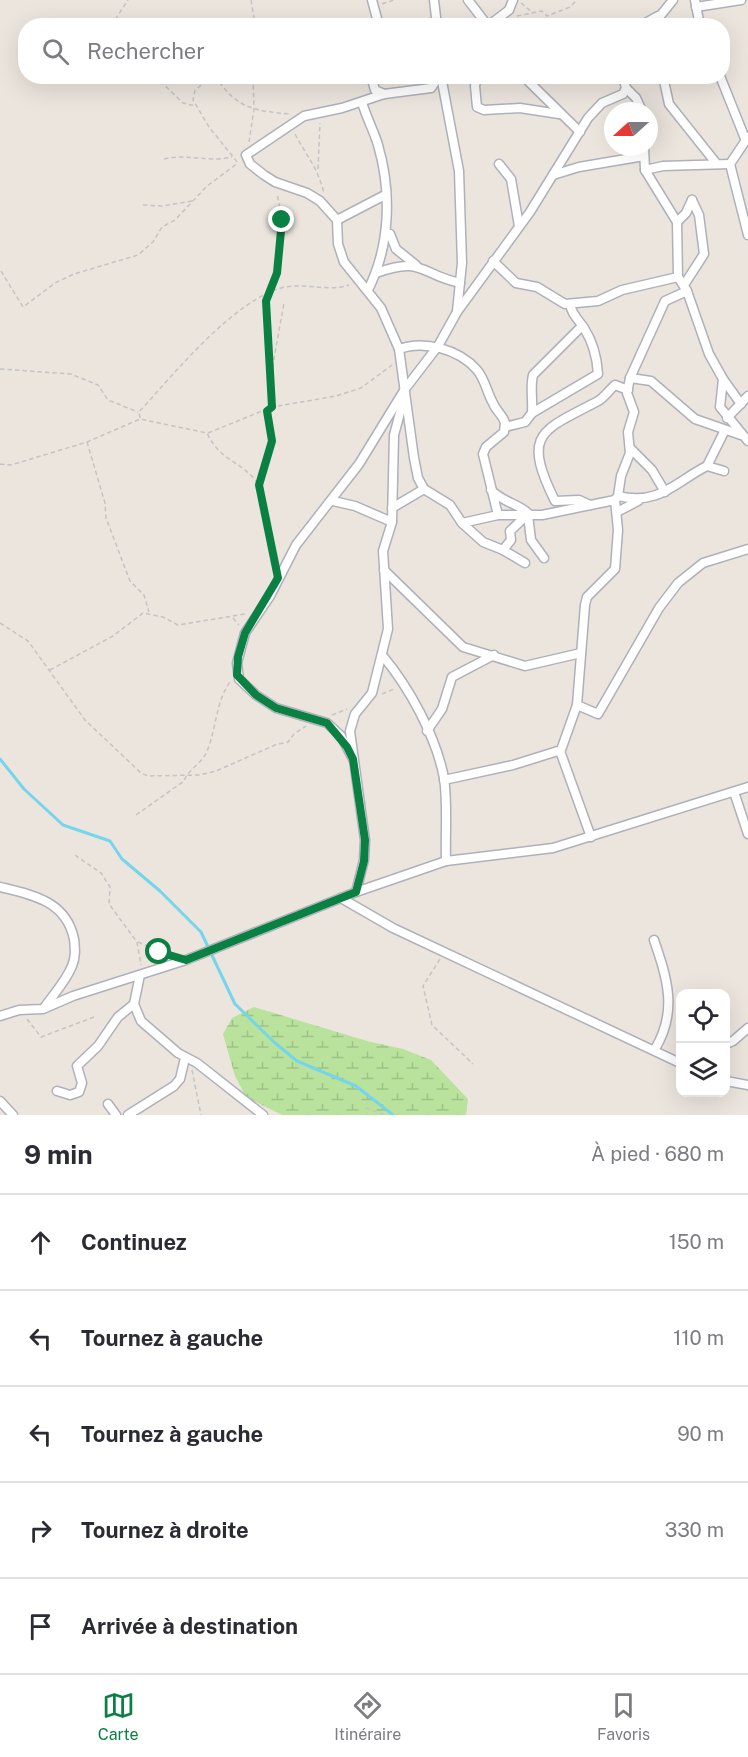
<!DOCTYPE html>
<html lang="fr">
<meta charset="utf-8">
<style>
:root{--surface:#fff;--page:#f2f2f3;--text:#2b2b33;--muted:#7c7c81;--line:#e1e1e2;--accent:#0b8043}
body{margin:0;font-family:"Public Sans",sans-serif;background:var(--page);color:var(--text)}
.controls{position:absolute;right:18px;bottom:18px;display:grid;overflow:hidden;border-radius:12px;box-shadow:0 6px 24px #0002}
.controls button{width:54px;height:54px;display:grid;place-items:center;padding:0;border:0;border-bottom:2px solid var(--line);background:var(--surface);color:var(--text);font:30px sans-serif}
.compass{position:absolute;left:604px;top:102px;width:54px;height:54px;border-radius:50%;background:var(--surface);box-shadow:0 6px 24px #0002;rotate:249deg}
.stop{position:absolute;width:18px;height:18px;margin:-14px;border:4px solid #0b8043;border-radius:50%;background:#fff}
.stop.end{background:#0b8043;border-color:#fff;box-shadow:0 2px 6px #0008}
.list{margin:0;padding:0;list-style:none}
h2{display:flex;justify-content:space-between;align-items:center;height:78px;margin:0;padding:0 24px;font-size:26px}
h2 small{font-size:20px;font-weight:400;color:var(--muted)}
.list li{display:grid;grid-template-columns:39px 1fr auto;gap:18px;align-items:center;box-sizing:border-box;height:96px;padding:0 24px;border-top:2px solid var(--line)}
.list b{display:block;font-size:22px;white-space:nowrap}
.list em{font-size:20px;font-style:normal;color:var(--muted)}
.icon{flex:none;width:33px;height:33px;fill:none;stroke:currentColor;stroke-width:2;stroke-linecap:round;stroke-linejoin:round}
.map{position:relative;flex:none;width:748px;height:1115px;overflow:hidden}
.search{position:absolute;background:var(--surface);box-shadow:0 6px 24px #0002;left:18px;right:18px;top:18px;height:66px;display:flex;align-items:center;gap:15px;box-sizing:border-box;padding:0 21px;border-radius:24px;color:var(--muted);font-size:22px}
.sheet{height:558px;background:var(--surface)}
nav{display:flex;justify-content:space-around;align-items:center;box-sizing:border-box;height:84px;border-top:2px solid var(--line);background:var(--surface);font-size:16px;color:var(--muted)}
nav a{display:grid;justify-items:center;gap:3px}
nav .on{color:var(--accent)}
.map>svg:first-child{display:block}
.wetland{fill:url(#wetland-marsh)}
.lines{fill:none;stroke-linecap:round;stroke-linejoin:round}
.stream{stroke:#74d5ec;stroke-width:3}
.street-casing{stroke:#aeb1bb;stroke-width:11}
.path{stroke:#c4c4c4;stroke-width:1.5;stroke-dasharray:4.5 3;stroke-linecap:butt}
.street{stroke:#fff;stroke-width:8}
.route{stroke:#0b8043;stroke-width:8}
</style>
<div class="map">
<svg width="748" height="1115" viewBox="0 0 748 1115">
<defs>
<pattern id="wetland-marsh" width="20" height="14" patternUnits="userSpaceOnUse" patternTransform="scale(1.5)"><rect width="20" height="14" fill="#b9e29c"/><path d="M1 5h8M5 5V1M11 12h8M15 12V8" fill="none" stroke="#9fc287"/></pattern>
</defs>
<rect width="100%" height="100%" fill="#ece5de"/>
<path class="wetland" d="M254,1007L367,1041L403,1049L431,1060L468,1099L466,1115H282L246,1097L235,1076L223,1034L232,1018Z"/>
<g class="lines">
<path class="stream" d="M0,759L24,789L63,825L110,841L122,859L160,891L201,932L235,1004L275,1043L297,1061L356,1086L393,1115"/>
<defs>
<g id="street">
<path d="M372,0L379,26"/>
<path d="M434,0L437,26"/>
<path d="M468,0L488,26"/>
<path d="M695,0L700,26"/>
<path d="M696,7L741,0"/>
<path d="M488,26L509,10L513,0"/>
<path d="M640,26L658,16"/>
<path d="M652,26L673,0"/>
<path d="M371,76L375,90L384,94"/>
<path d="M441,76L459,171L462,263L457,311"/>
<path d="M477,76L475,86L477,107L484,110L520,108L559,114"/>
<path d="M523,76L580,132"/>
<path d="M663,76L669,104L716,163"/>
<path d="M720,76L746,141"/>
<path d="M626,88L636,98L642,111"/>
<path d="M362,102C366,117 374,131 378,145C392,193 390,246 368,290"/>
<path d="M748,137L730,164L748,235"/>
<path d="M644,147L645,170L677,222L678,277L687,291L709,354L723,379L720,407L748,441"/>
<path d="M499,164L511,179L519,226"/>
<path d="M645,170L663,166L730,164"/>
<path d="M553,175L579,167L644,156"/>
<path d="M337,220L385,195"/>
<path d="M677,222L686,213L692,200"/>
<path d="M390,234L396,249L416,265"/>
<path d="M493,261L516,283L537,287L565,304L598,301L622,290L678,277"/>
<path d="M376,273C423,256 419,274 460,283"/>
<path d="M684,285L704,254L699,215L692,200"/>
<path d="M399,349C424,340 459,349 477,370C485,379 487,393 493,403C496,411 503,415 505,423L504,432L486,447L483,454L498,515"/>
<path d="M630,378L651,381L695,419L741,435"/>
<path d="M723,379L741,404"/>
<path d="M532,413C533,400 530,387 533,375L582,326"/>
<path d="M727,418L748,396"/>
<path d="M505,427L525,422L532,413L598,374C597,357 593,342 584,328C578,319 572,315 570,304"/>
<path d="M630,448L652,470L665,492"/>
<path d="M707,466L725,430"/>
<path d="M424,489L418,478L414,458L399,349L381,308L344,262L338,244L337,220L320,201L307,193L275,182L264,175L250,164L246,155L304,116L342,108L384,94L431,88L439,76"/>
<path d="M491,490C505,504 519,503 530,515"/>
<path d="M618,496L621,476L630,453L628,432L634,412L627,393L630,378L665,301L687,291"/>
<path d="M333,501L355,506L392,522"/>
<path d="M590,505L579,500L555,501C521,432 542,431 598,401C604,398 609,390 615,385L628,390"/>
<path d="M392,508L424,489L450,505L462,523L498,515H542L615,500L618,496C659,506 675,482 707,466L724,471"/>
<path d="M617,512L638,501"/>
<path d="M528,515L531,540L544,558"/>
<path d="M462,523L483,542L503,550"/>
<path d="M525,563L503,550L511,540L510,531L527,515"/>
<path d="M384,570L463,647L525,666L581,653"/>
<path d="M382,655C409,687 436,736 444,778C448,804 445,834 446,861"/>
<path d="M577,705L598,714L659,608L678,583L703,563L748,549"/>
<path d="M427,731L442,709L452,677L494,655"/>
<path d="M560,751L591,837"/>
<path d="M353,759L341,736L327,723L276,708L256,695L239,679L237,663L245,633L270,596L296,545L359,464L405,389L438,346L457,312L530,212L588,118L602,103L623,94L626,88L623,76"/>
<path d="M444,780L513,765L561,750L577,705L585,605L587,597L615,569L618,530L615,500"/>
<path d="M734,792L748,834"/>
<path d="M0,887C33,895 66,901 74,939C75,948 76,957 72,966C66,981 53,995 44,1008"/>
<path d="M356,892L364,860L365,840L350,731L355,714L372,693L388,629L383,551L392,522L394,435L404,398"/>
<path d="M341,898L393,928L680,1063"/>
<path d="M654,940C667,978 678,1011 655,1049"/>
<path d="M140,975L134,1004L141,1021L178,1053L197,1063L263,1115"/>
<path d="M0,1016L19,1010L43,1009L73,996L186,960L356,892L446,861L553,848L748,787"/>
<path d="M726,1044L733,1041L748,1028"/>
<path d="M726,1081L748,1085"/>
<path d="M57,1091L70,1095L79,1092L82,1083L77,1066L98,1046L118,1017L134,1004"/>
<path d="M0,1101L13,1115"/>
<path d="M108,1104L116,1115"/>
<path d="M128,1115L174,1086L180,1079L185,1058"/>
</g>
</defs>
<use href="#street" class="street-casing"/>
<g class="path">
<path d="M251,0L254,18L251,26"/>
<path d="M521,3L533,13"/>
<path d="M382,4L394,0"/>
<path d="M517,16L542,11L547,16L570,7L577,0"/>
<path d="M111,26L128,0"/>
<path d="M155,76L183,103L195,106"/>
<path d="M213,76L195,90L193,100L209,127L238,163"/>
<path d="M215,76C237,109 254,111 291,114"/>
<path d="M295,134C307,157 317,166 324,193"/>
<path d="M249,142L254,109L253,76"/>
<path d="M164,159C187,153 208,163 232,157"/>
<path d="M318,169L320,123"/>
<path d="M143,205L162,206L192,201"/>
<path d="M1,271L23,307L55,283L74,274L138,255L153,242L162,227L175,220L207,186L238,163"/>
<path d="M0,369L71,374L98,385L108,400L138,412"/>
<path d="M271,375L284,303"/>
<path d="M140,418L139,412C173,375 235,298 285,287C307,283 327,292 349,285"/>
<path d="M208,433L272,407L336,396L361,388L392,365"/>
<path d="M87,442L105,503L106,518L130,581L144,595L149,612"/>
<path d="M0,464L11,465L87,442L140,419L207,433C221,463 242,460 259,485"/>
<path d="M276,566L259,485L272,441L267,411L272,407L266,301L277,273L281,250L282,220L277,193"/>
<path d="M233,618L239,625"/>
<path d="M0,623L28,641L85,720L141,773L148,776L199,775L216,771L275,745L288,742L294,734L306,726"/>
<path d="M50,670L113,636L143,613L163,617L178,625L245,614"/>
<path d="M382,694L394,689"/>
<path d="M332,715L347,709"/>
<path d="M136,815L184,781C188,769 202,764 207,751C216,730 216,701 230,682"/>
<path d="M75,855L101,873L110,887L109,904L137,942L141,965"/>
<path d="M138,942L169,955"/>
<path d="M440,959L423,986L432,1025L473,1064"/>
<path d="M27,1019L41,1037L94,1017"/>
<path d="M192,1070L201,1115"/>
<path d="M366,1108L384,1115"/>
</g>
<use href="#street" class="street"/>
</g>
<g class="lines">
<path class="route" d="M159,952L186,960L356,892L364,861L365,840L353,759L347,747L327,723L276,708L256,695L237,675L238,657L245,633L278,578L259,485L272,441L267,411L272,407L266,301L277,273L282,220"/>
</g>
</svg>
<div class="controls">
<button><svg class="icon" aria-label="locate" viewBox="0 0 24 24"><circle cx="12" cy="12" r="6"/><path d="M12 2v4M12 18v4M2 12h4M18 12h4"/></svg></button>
<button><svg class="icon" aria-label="layers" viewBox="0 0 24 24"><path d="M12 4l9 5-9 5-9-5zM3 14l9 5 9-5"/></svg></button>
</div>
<svg class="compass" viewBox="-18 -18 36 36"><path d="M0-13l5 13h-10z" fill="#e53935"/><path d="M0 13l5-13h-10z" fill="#7c7c81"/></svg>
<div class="stop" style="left:159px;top:952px"></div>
<div class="stop end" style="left:282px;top:220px"></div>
<div class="search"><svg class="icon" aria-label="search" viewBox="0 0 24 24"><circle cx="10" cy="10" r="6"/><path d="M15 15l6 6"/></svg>Rechercher</div>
</div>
<section class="sheet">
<h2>9 min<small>À pied · 680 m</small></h2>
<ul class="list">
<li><svg class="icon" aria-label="ahead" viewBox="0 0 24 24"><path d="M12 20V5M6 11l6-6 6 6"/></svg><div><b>Continuez</b></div><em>150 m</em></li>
<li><svg class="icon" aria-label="left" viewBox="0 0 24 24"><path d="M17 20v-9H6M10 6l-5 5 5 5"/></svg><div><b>Tournez à gauche</b></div><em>110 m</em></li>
<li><svg class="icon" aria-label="left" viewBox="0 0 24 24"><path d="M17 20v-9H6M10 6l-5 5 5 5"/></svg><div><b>Tournez à gauche</b></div><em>90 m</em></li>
<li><svg class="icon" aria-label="right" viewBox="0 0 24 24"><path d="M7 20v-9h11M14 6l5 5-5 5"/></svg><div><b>Tournez à droite</b></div><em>330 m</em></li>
<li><svg class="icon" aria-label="arrive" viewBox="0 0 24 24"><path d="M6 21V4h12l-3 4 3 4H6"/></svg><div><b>Arrivée à destination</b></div></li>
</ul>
</section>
<nav>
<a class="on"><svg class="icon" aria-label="map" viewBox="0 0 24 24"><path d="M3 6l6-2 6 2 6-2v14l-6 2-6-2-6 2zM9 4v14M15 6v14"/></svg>Carte</a>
<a><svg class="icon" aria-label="directions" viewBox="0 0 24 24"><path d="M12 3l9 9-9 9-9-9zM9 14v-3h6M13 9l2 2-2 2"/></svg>Itinéraire</a>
<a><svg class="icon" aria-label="saved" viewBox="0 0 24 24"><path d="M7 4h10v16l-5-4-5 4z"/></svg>Favoris</a>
</nav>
